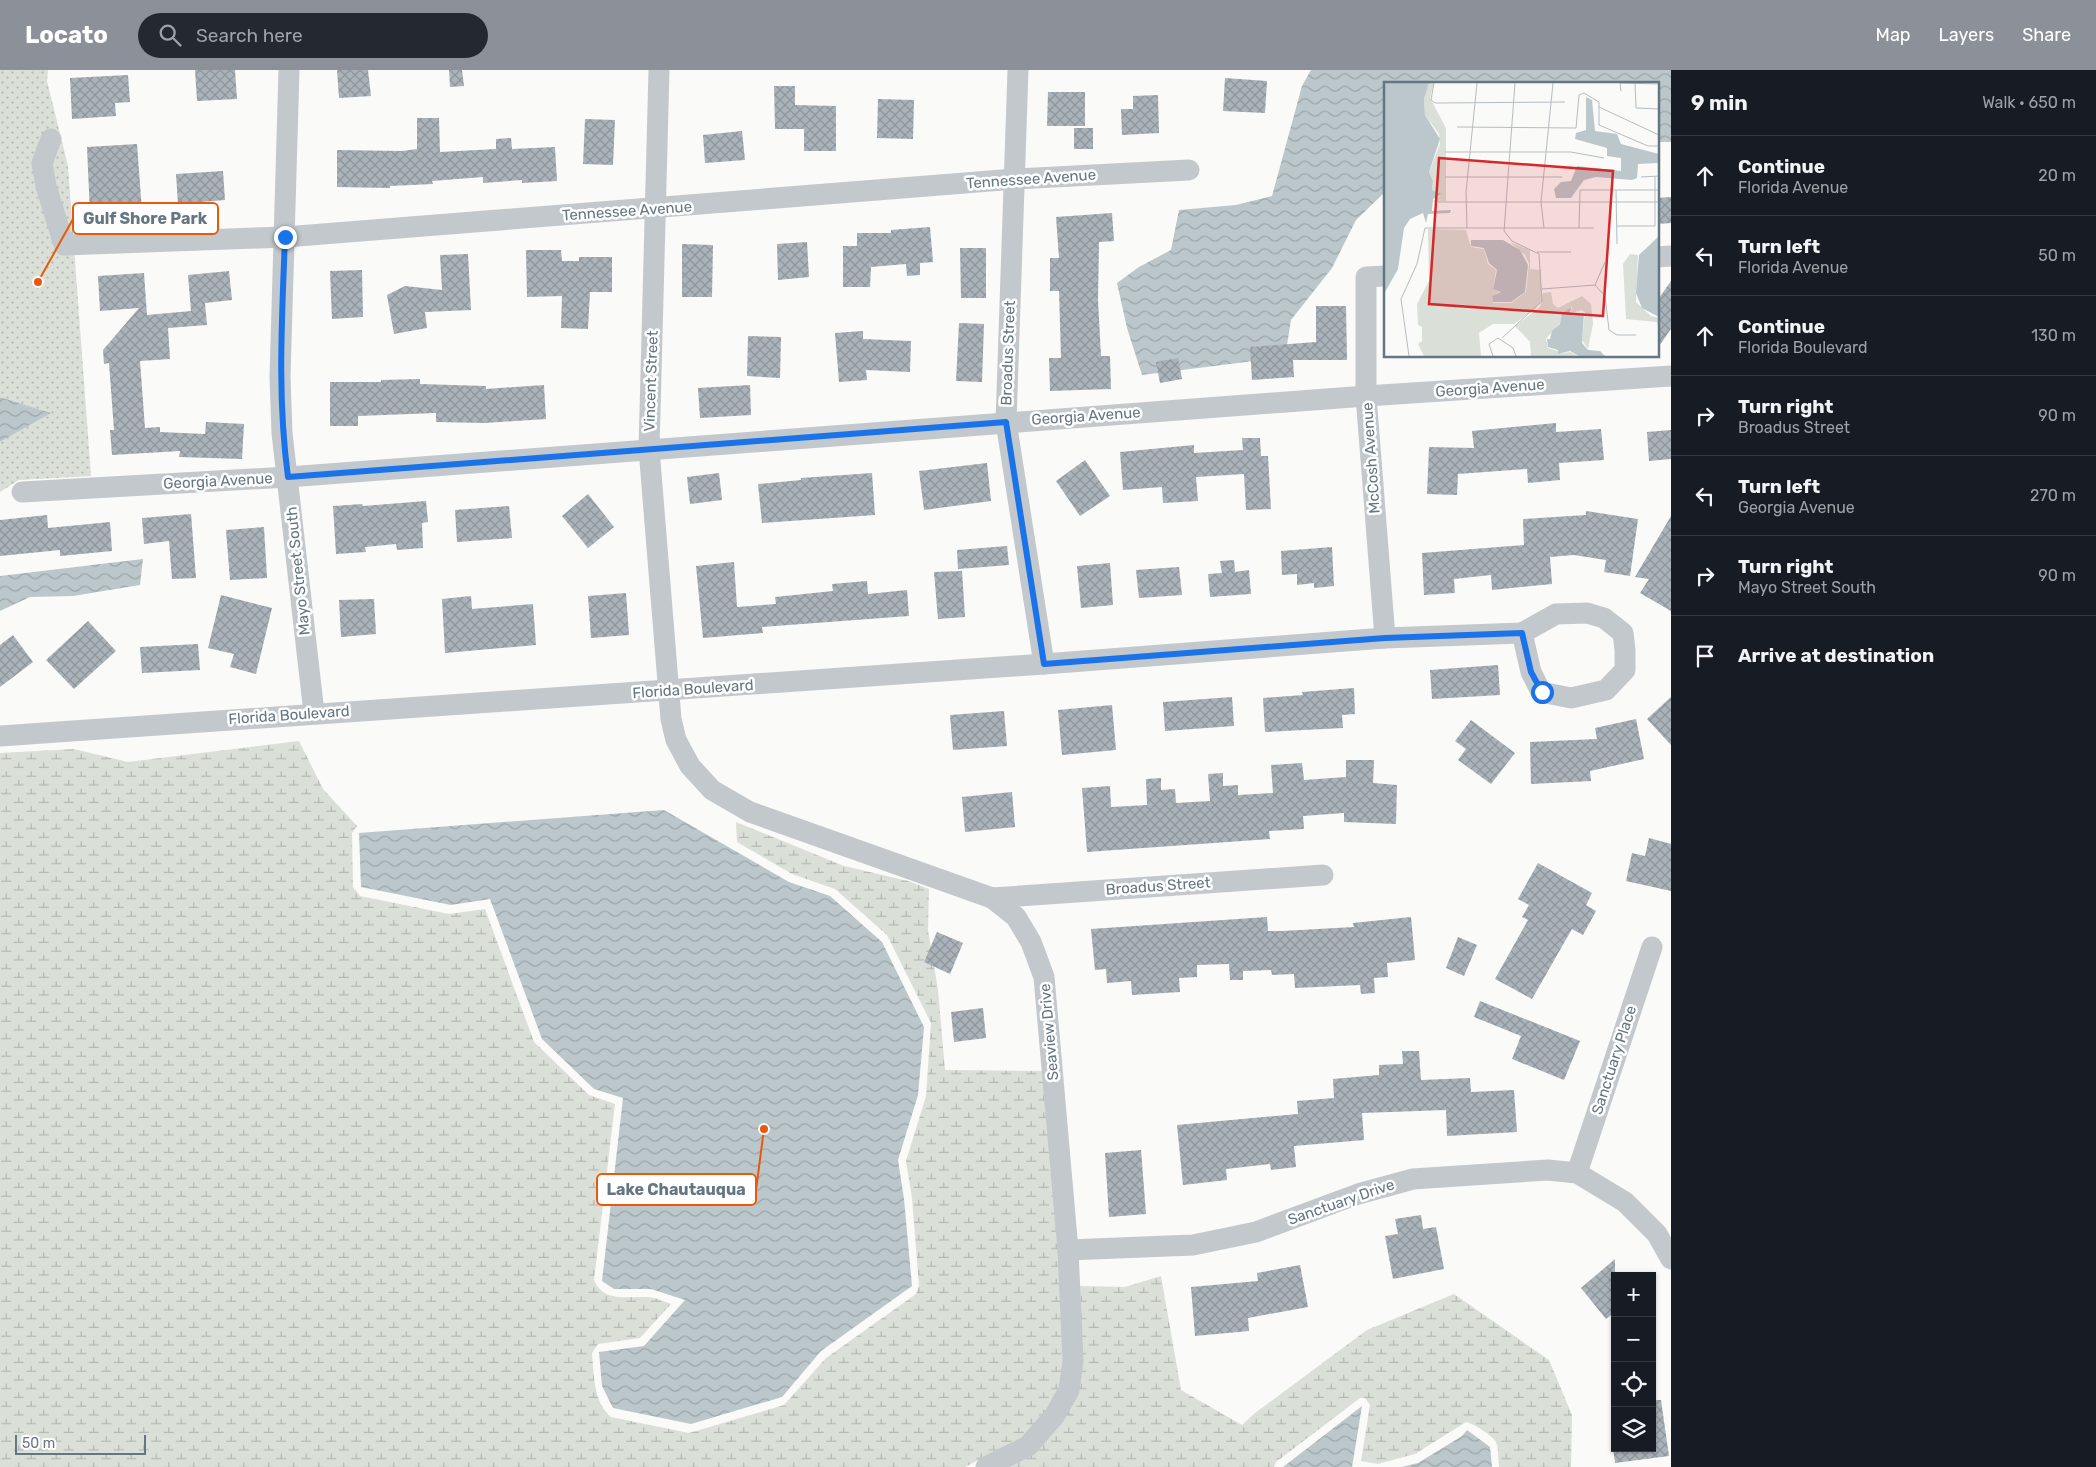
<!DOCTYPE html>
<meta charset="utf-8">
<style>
:root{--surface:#171b24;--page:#242831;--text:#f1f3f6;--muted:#9ea1a6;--line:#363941;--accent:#8c9099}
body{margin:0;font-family:Rubik,sans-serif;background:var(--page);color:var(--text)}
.controls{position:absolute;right:15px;bottom:15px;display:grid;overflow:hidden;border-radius:0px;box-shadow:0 1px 4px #0004}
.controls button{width:45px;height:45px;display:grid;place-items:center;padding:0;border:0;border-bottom:1px solid var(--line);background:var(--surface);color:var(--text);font:25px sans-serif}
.scale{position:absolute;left:15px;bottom:12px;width:131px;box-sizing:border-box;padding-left:5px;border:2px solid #657683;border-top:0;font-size:14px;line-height:18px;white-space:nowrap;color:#657683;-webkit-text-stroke:4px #fff;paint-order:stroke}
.stop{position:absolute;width:15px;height:15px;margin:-11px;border:4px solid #1a73e8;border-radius:50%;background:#fff}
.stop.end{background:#1a73e8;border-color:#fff;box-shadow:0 1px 5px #0008}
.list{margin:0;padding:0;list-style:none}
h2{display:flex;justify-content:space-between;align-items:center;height:65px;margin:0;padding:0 20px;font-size:21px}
h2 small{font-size:16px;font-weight:400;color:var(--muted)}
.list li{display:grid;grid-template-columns:32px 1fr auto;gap:15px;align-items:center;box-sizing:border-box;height:80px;padding:0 20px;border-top:1px solid var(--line)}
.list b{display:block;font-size:19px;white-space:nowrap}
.list p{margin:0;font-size:16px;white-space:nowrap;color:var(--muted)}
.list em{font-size:16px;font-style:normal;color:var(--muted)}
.icon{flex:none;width:28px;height:28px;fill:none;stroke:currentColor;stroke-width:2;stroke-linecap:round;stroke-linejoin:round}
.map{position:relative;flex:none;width:1671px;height:1397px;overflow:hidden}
header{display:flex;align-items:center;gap:30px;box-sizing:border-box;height:70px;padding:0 25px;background:var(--accent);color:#fff}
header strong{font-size:24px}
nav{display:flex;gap:28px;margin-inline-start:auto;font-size:18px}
.search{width:350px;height:45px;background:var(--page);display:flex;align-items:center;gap:12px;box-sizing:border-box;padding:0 18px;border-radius:28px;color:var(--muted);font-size:19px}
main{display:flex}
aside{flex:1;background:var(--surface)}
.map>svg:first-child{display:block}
.wetland{fill:url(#wetland-marsh)}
.park{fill:url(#park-dots)}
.water{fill:url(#water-waves)}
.building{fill:url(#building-cross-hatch)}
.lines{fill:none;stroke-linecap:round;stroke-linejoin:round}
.minor{stroke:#c3c8cc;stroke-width:21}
.route{stroke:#1a73e8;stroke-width:6}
.labels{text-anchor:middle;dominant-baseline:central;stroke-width:5;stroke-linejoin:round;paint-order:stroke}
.street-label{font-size:15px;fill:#657683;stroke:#fff}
.inset-road{fill:none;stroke:#b5bdc2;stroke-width:1}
.view{fill:#d62828;fill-opacity:0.15;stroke:#d62828;stroke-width:2.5}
.inset-edge{fill:none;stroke:#657683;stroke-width:2.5}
.leader{fill:none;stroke:#e8590c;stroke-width:2}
.callout-dot{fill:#e8590c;stroke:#fff;stroke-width:2}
.callout{fill:#fff;stroke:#e8590c;stroke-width:2}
.callout-label{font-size:16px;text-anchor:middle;font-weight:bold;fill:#657683}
</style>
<header>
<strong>Locato</strong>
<div class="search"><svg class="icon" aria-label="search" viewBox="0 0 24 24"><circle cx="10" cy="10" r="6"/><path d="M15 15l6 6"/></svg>Search here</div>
<nav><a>Map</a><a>Layers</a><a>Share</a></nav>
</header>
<main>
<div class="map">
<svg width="1671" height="1397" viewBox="0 0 1671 1397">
<defs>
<pattern id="wetland-marsh" width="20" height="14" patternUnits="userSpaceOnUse" patternTransform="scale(1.25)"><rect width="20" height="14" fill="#dadfd7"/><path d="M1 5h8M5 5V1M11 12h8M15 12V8" fill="none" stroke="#b4b9b4"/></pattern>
<pattern id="park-dots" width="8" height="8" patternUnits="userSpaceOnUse" patternTransform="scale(1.25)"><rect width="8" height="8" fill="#dadfd7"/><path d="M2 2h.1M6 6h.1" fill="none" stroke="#b4b9b4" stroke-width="1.8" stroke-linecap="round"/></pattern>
<pattern id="water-waves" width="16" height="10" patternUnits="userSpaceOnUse" patternTransform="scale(1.25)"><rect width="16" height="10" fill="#bbc7cb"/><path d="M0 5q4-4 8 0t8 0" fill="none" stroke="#9ca6aa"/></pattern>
<pattern id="building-cross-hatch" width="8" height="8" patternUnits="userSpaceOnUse" patternTransform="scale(1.25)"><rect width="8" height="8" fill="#aab3b9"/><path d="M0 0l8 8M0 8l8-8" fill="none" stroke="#8e969c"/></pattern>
</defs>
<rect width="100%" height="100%" fill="#fafaf8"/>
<g class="wetland">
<path d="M299,671L323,719L357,756L352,763L353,817L360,826L449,844L485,839L534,972L589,1025L615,1034L594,1210C604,1233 626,1226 647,1227C655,1227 663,1231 671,1234L640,1268L598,1274L592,1283C594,1304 593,1332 611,1347L689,1363L784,1335L826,1288L916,1224L919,1216L912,1128L906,1091L926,1026L931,953L887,865L835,819L792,804L737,772L736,752L844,796L908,811L929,819L928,860L938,920L945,1000L1043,1001L1059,1180L1064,1290L1061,1316L1048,1338L1023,1367L965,1397H0V683L74,679L128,692Z"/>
<path d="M1161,1206L1181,1320L1242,1355L1255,1343L1367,1260L1454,1224L1549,1290L1572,1345L1571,1397H1499C1498,1390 1499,1379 1496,1372C1493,1366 1473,1353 1466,1352L1415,1384L1378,1394L1361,1391L1370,1335L1365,1328H1360L1276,1392L1274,1397H1008L1061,1352L1079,1216L1125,1217Z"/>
</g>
<path class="park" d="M0,0H48L47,11L68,96L91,406L19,410L0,422V372L50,343L0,327Z"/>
<g class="water">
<path d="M1311,0H1671V72H1657V14H1385V122L1356,150L1332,198L1291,250L1285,287L1142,305L1127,258L1117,213L1139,197L1171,180L1179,140L1236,135L1272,126L1302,16Z"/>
<path d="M0,327L51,343L0,372Z"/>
<path d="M143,489L140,515L73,526L30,527L0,541V506Z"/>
<path d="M664,740L789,812L830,826L882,872L924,957L918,1025L898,1090L904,1129L912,1216L821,1281L782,1327L691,1354L613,1338L602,1316L599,1282L644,1276L685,1230L651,1219H614L602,1211L623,1028L594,1019L542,969L490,829L451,835L361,817L359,763Z"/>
<path d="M1362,1336L1352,1397H1283Z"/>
<path d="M1467,1360L1490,1377L1492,1397H1402L1418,1393L1462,1366Z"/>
</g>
<g class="building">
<path d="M195,0H235L237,29L197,31Z"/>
<path d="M337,0H368L371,26L339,28Z"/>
<path d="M449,0H462L464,16L450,17Z"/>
<path d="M128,5L130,32L115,33L116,46L72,49L70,8Z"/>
<path d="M1225,8L1267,11L1265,43L1223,41Z"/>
<path d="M774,16H795V35L836,36V81H804V59H775Z"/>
<path d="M1048,22H1085V56H1047Z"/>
<path d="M1158,25L1159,63L1122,65L1121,39H1133V26Z"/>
<path d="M878,29L914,30L913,69L877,68Z"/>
<path d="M417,48H439L440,82L496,79V69L511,68L512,79L555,77L557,111L522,113V110L483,113V107L432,111L433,114L390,116V118L337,117V80L402,81L417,79Z"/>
<path d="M585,49L615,50L613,95L583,94Z"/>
<rect x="1074" y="58" width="19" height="21"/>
<path d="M742,61L745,90L705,93L703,65Z"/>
<path d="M137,74L142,141L90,144L87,77Z"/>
<path d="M223,101L225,130L178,134L176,104Z"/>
<path d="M1671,127V153L1657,154V128Z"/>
<path d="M1112,143L1114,171L1099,172L1098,230L1101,286H1110L1111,319L1050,321L1049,288H1061L1059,221H1050V188H1059L1056,147Z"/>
<path d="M930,157L933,192L920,193V205L907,206L906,194L871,197L870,217H843V176H857V163H891V160Z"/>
<path d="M807,172L809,207L778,210L777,174Z"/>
<path d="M682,174L713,175L712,227H682Z"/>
<path d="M960,178H986V228H961Z"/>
<path d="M526,180H561L562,191H579V187H612V222H590L588,259L561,258L562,226L527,227Z"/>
<path d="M468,184L471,240L425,242L427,258L394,264L387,225L405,216L442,220L440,185Z"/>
<path d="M362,200L363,247L332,249L330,201Z"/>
<path d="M229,201L232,230L205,233L207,255L168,258L170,289L140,291L145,358L160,357V362L205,364L206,352L244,354L242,389L179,387L180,381L112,385L110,360H114L109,293L104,294L103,280L139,238L100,241L98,206L144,203L147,245L191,241L188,205Z"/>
<path d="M1671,211V259L1657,279V231Z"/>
<path d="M1316,236H1346L1347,290H1293L1294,307L1252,310L1250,277L1316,272Z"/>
<path d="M959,253L984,254L982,312L956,311Z"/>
<path d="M863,261V269L911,271L910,302L866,300L867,310L839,312L835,263Z"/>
<path d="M748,266L781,267L780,308L747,306Z"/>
<path d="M1178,288L1182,309L1160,313L1156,292Z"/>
<path d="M420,309V314L486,316V319L544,315L546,349L485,353L436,352V343L358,346V356H330V312H381V310Z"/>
<path d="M750,315L751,345L700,348L698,318Z"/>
<path d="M1556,353V362L1601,359L1604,390L1559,393L1560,410L1528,413L1527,399L1458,404L1457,425L1427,424L1429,377L1474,378L1472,361Z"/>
<path d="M1671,360V389L1649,391L1647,362Z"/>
<path d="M1242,368H1260L1261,386H1268L1271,439L1246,440L1244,404L1196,407L1198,431L1163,433L1162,417L1123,420L1120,382L1194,375V383L1243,380Z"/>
<path d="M1085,390L1110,426L1080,446L1056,411Z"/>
<path d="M987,393L991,431L924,440L919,401Z"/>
<path d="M719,403L722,430L690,434L687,407Z"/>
<path d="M872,403L875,445L762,453L758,414L801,410V408Z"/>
<path d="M588,424L614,457L588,478L562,446Z"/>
<path d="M426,431L428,452L422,453L423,478L397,480L396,474L365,477L366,482L336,484L333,436L362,434L363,436Z"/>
<path d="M509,436L512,468L457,472L455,440Z"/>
<path d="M1586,441L1638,449L1630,506L1604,502L1606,490L1574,485L1550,487L1552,514L1492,520L1491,505L1454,509L1455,523L1424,525L1422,483L1524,475L1523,449L1586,445Z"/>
<path d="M191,444L196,508L172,509L169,471L144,474L142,448Z"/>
<path d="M47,445L48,458L110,452L112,481L60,486V480L0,486V450Z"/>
<path d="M1671,446V541L1640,523L1649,509L1635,507Z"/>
<path d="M264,457L267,508L230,510L226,460Z"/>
<path d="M1007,476L1009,495L958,499L957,480Z"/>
<path d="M1332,477L1334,516L1314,518V513L1297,515V504L1282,505L1281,481Z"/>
<path d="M1234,490L1235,502L1249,500L1251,524L1210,527L1208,504L1222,503L1220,491Z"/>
<path d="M734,492L737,537L776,534L775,527L833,521L832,514L867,511L868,524L907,520L909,546L762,557L763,563L703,568L696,496Z"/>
<path d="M1110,493L1113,535L1081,538L1077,496Z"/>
<path d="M1179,497L1182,525L1139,528L1136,500Z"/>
<path d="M962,501L965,547L938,549L934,502Z"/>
<path d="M626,523L629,565L591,568L588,526Z"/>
<path d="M221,525L272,538L256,604L230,597L234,584L208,578Z"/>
<path d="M471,526L472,539L533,534L536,575L445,583L442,529Z"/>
<path d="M374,529L376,564L341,567L339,530Z"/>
<path d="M88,551L116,581L74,619L46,590Z"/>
<path d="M13,565L33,592L0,617V575Z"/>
<path d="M198,574L200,600L142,603L140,577Z"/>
<path d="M1498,595L1500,625L1432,629L1430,600Z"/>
<path d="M1354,618L1355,644L1342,645L1343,658L1265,662L1263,628L1303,625L1302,622Z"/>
<path d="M1232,627L1234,656L1165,661L1163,632Z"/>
<path d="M1671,627V675L1647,649Z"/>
<path d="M1112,635L1116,680L1062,685L1058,640Z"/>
<path d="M1004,641L1007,676L953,680L950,645Z"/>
<path d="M1636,649L1644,689L1590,701L1591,711L1531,714L1530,672L1597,669L1595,658Z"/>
<path d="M1471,650L1515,683L1491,714L1458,690L1466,679L1455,671Z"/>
<path d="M1346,690H1374L1373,713L1397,715L1396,754L1344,752V743L1303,746L1304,759L1269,761L1270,769L1087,782L1082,718L1110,716L1111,737L1147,735L1146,709L1161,708V720L1175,719L1176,733L1210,731L1208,704L1223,703V716L1238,715V725L1273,723L1271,695L1302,693L1304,710L1346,707Z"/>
<path d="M1012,722L1015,757L965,762L962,727Z"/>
<path d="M1649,768L1671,774V821L1626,811L1632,783L1645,786Z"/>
<path d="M1538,793L1592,823L1586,835L1596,841L1583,865L1572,859L1532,929L1495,909L1528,850L1522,847L1529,835L1518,829Z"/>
<path d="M1267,847L1268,861H1282L1354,857L1353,853L1411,847L1415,890L1387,893L1388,907L1374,908L1375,923L1361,924L1360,915L1295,918L1294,904L1272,905L1271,900L1243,901V910H1230L1229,894L1197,895V907L1179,908L1180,922L1132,925L1131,911L1107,913L1106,899L1095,900L1091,859Z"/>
<path d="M937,862L963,873L950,904L924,892Z"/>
<path d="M1458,867L1477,875L1464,906L1446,898Z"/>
<path d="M1480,931L1580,971L1564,1010L1512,989L1521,966L1474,947Z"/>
<path d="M983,938L986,968L954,972L951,942Z"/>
<path d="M1402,981H1419L1421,1010L1470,1008L1471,1022L1514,1020L1517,1062L1447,1066L1446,1040L1362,1043L1364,1070L1294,1076L1296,1097L1271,1100L1270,1094L1226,1099L1227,1110L1183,1115L1177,1055L1298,1044L1297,1031L1334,1028L1333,1009L1379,1005V995L1403,994Z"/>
<path d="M1141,1080L1146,1144L1109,1147L1105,1083Z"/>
<path d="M1421,1145L1423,1159L1436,1157L1444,1199L1393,1209L1385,1166L1398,1164L1395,1149Z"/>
<path d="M1615,1189V1242L1606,1249L1581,1218Z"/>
<path d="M1300,1195L1308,1237L1248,1248L1249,1261L1195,1266L1191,1217L1258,1211L1257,1203Z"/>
<path d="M1652,1330H1661L1669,1386L1615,1393L1613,1378H1652Z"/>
</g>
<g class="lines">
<g class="minor">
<path d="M289,0L280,307L282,363L314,643"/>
<path d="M659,0L649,379L671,649L676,670L690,696L712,720L750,742L992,828L1016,847L1031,872L1044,907L1068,1180L1073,1291L1069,1320L1055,1345L1028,1376L986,1397"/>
<path d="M1018,0L1006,352L1044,594"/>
<path d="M51,69L42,93L46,116L64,175L285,167L1015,109L1189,100"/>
<path d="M1657,187L1671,186"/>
<path d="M1385,206L1366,207V326L1385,568"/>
<path d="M22,422L288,407L1366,326L1671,306"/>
<path d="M1587,543L1604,548L1623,563L1625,580V600L1606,620L1571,628L1541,622L1531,602L1522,563L1556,544Z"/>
<path d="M0,666L1044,594L1385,568L1522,563"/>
<path d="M992,828L1323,805"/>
<path d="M1577,1103L1652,877"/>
<path d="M1068,1180L1193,1175L1256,1162L1358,1124L1413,1109L1548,1100L1577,1103L1625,1132L1657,1164L1671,1189"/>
</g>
</g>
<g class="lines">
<path class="route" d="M285,167C282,248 277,326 288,407L1006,352L1044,594L1385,568L1522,563L1531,602L1542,622"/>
</g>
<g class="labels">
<g class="street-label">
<text transform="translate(1031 109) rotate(-4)">Tennessee Avenue</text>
<text transform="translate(627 141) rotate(-4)">Tennessee Avenue</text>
<text transform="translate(1008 283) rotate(-88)">Broadus Street</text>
<text transform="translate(651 311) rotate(-88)">Vincent Street</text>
<text transform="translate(1490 318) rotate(-4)">Georgia Avenue</text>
<text transform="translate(1086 346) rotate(-4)">Georgia Avenue</text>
<text transform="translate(1371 388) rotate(-94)">McCosh Avenue</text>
<text transform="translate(218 411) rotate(-3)">Georgia Avenue</text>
<text transform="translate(298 501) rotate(-96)">Mayo Street South</text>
<text transform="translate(693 619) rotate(-4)">Florida Boulevard</text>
<text transform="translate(289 645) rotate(-4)">Florida Boulevard</text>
<text transform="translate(1158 816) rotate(-4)">Broadus Street</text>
<text transform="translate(1049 962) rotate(-95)">Seaview Drive</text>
<text transform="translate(1614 990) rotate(-72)">Sanctuary Place</text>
<text transform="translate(1341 1132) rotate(-19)">Sanctuary Drive</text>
</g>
</g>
<g transform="translate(1384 12)">
<rect width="275" height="275" fill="#fafaf8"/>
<path d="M44,147L82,148L87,165L100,167L104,182L112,188L109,207L116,210L108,214L109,221H127L142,210L145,182L141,173L126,160L146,168V187L157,188V218L152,226L130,242H109L95,251L97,274H40L34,262L38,259V245L34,243L33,222L45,199ZM246,172L254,173L252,220L267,234L275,236V247L273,240L242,237L239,182ZM167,210L169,222L174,226L198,214L207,222L209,242L204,267L198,258L201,230L198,228L187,231L188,224L178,231L176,241L162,257L164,266L174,269V272L186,270L194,274H147L146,260L131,244L156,225L159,211Z" fill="#dadfd7"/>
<path d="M45,1H50L46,16L62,46V119L48,120L58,112L48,108L49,99L45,90L56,62L55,52L41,33L40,17Z" fill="#dadfd7"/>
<path d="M0,1H45L40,17L41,33L56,57L45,90L49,99L48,108L58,112L49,117L48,129L67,128L66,131L44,132L42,141L39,131L26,137L20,146L14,187L0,212ZM202,15L208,18L211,49L233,52L237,62L275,72V81L254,82L253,96L248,98L212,95L200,98L187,116H172L170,107L177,100L187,99L193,84L237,89V76L223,74V66L191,57L192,51L202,48ZM275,154V235L258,226L252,211L255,173ZM87,158H119L136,168L144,183L141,210L127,220H109L108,214L117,210L109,207L113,188L105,181L100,166L87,164ZM187,225L186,232L200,231L198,261L204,268L216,269L221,274H195L186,269L174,272V268L164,265L163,257H166L168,249L176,242L178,231Z" fill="#bbc7cb"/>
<path class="inset-road" d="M50,1L47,18L51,21L181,20M251,1L252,26L275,27M237,9L236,1L275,2M215,25L275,53M73,45L192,46L195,13L200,11L215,20V43L264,64H275M61,70H187L220,76M61,95H178M257,95L275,94M232,108L233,162M54,120H275M233,144H271V94M83,146L82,110L93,1M160,146L157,120L169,1M195,146L196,108H275M153,170H187M211,203L221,180M158,207L211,203L221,214L225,248L233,253H252M118,256L158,219L155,172L128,159L120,149L131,1M25,274L17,217L33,182L41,146H210M109,274L105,262L114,256L129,266L132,274"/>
<path class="view" d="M55,76L229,89L219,234L45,222Z"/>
<rect width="275" height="275" class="inset-edge"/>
</g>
<path class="leader" d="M38 212L73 149M764 1059L756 1120"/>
<g class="callout-dot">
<circle cx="38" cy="212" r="5"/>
<circle cx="764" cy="1059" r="5"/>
</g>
<g class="callout">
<rect x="73" y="133" width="145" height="31" rx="5"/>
<rect x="597" y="1104" width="159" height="31" rx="5"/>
</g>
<g class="callout-label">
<text x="145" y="154">Gulf Shore Park</text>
<text x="676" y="1125">Lake Chautauqua</text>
</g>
</svg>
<div class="controls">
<button>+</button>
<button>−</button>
<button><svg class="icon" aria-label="locate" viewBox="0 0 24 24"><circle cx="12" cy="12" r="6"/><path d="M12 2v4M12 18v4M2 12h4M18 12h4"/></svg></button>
<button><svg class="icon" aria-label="layers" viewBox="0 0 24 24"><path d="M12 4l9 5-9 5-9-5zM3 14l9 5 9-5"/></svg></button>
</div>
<div class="scale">50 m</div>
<div class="stop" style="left:1542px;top:622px"></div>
<div class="stop end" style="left:285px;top:167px"></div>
</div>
<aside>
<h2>9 min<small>Walk · 650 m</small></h2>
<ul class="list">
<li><svg class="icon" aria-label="ahead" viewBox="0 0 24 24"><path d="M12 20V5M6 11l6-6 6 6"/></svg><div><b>Continue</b><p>Florida Avenue</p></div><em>20 m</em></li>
<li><svg class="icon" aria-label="left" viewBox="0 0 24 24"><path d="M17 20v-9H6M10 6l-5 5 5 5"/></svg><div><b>Turn left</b><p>Florida Avenue</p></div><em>50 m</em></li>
<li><svg class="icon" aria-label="ahead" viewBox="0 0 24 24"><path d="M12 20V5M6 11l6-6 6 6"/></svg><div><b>Continue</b><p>Florida Boulevard</p></div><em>130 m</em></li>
<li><svg class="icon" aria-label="right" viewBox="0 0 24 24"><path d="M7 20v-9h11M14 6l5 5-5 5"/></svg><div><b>Turn right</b><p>Broadus Street</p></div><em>90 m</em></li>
<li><svg class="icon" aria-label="left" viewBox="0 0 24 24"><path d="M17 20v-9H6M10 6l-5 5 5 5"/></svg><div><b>Turn left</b><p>Georgia Avenue</p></div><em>270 m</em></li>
<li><svg class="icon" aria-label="right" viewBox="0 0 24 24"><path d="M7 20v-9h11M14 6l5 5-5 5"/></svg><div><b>Turn right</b><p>Mayo Street South</p></div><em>90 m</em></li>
<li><svg class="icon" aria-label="arrive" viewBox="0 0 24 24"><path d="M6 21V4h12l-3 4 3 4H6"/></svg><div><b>Arrive at destination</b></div></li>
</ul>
</aside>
</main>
